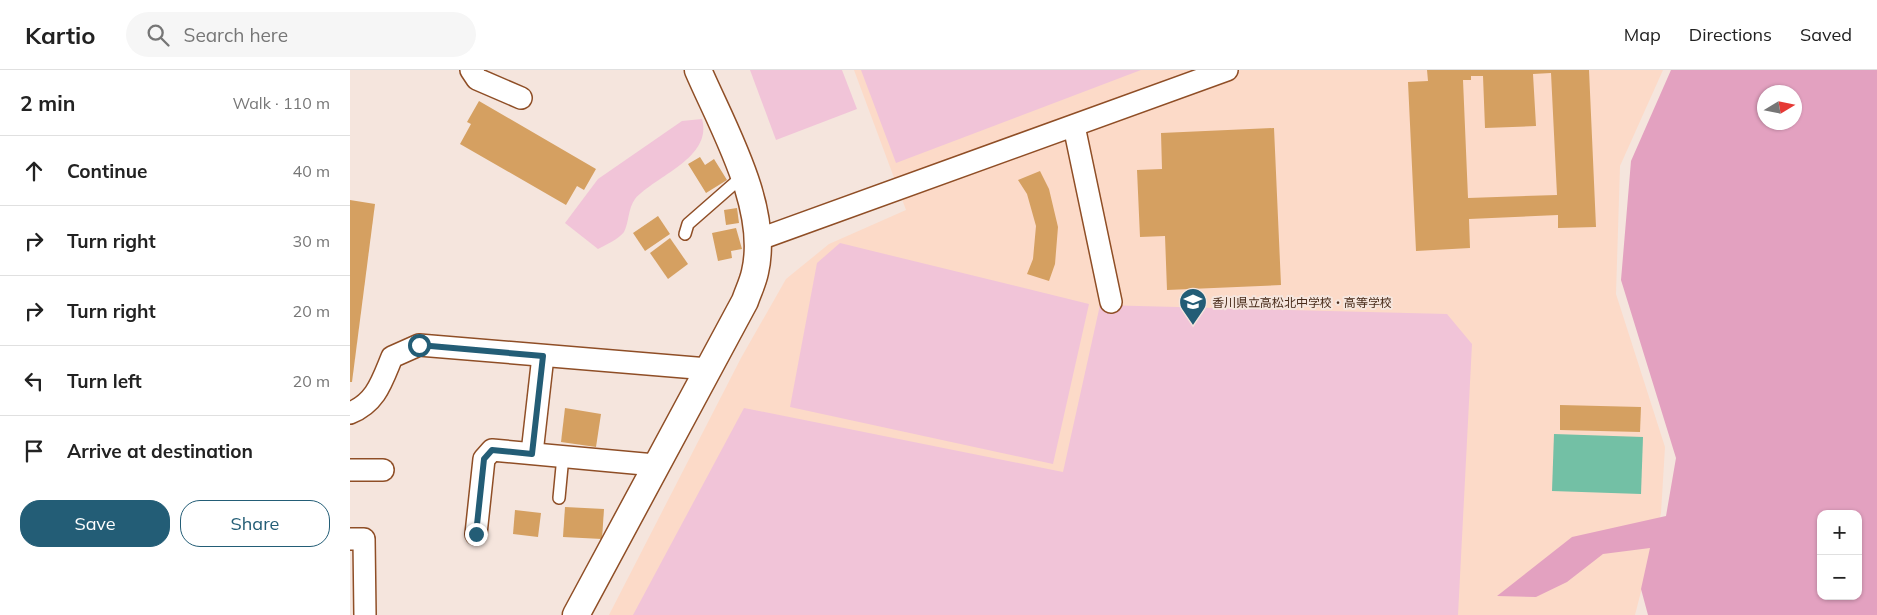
<!DOCTYPE html>
<meta charset="utf-8">
<style>
:root{--surface:#fff;--page:#f6f6f6;--text:#222;--muted:#767676;--line:#e0e0e0;--accent:#235d76}
body{margin:0;font-family:Mulish,"Noto Sans JP",sans-serif;background:var(--page);color:var(--text)}
.controls{position:absolute;right:15px;bottom:15px;display:grid;overflow:hidden;border-radius:10px;box-shadow:0 1px 4px #0004}
.controls button{width:45px;height:45px;display:grid;place-items:center;padding:0;border:0;border-bottom:1px solid var(--line);background:var(--surface);color:var(--text);font:25px sans-serif}
.compass{position:absolute;left:1407px;top:15px;width:45px;height:45px;border-radius:50%;background:var(--surface);box-shadow:0 1px 4px #0004;rotate:80deg}
.stop{position:absolute;width:15px;height:15px;margin:-11px;border:4px solid #235d76;border-radius:50%;background:#fff}
.stop.end{background:#235d76;border-color:#fff;box-shadow:0 1px 5px #0008}
.list{margin:0;padding:0;list-style:none}
h2{display:flex;justify-content:space-between;align-items:center;height:65px;margin:0;padding:0 20px;font-size:21px}
h2 small{font-size:16px;font-weight:400;color:var(--muted)}
.list li{display:grid;grid-template-columns:32px 1fr auto;gap:15px;align-items:center;box-sizing:border-box;height:70px;padding:0 20px;border-top:1px solid var(--line)}
.list b{display:block;font-size:19px;white-space:nowrap}
.list em{font-size:16px;font-style:normal;color:var(--muted)}
.actions{display:flex;gap:10px;padding:15px 20px}
.actions a{flex:1;padding:11px 0;border:1px solid var(--accent);border-radius:20px;text-align:center;font-size:18px;color:var(--accent)}
.actions .main{background:var(--accent);color:#fff}
.icon{flex:none;width:28px;height:28px;fill:none;stroke:currentColor;stroke-width:2;stroke-linecap:round;stroke-linejoin:round}
.map{position:relative;flex:none;width:1527px;height:545px;overflow:hidden}
header{display:flex;align-items:center;gap:30px;box-sizing:border-box;height:70px;padding:0 25px;background:var(--surface);border-bottom:1px solid var(--line)}
header strong{font-size:24px}
nav{display:flex;gap:28px;margin-inline-start:auto;font-size:18px}
.search{width:350px;height:45px;background:var(--page);display:flex;align-items:center;gap:12px;box-sizing:border-box;padding:0 18px;border-radius:28px;color:var(--muted);font-size:19px}
main{display:flex}
aside{flex:1;background:var(--surface)}
.map>svg:first-child{display:block}
.built{fill:#fcdac8}
.green{fill:#f1c4d8}
.forest{fill:#e3a1c0;fill-rule:evenodd}
.water{fill:#73c0a5}
.building{fill:#d5a061;fill-rule:evenodd}
.lines{fill:none;stroke-linecap:round;stroke-linejoin:round}
.service-casing{stroke:#8f4e26;stroke-width:14}
.minor-casing{stroke:#8f4e26;stroke-width:24}
.tertiary-casing{stroke:#8f4e26;stroke-width:29}
.service{stroke:#fff;stroke-width:11}
.minor{stroke:#fff;stroke-width:21}
.tertiary{stroke:#fff;stroke-width:26}
.route{stroke:#235d76;stroke-width:6}
.labels{text-anchor:middle;dominant-baseline:central;stroke-width:4;stroke-linejoin:round;paint-order:stroke}
.poi-label{font-size:12px;fill:#482b1a;stroke:#f5e5dd;text-anchor:start}
</style>
<header>
<strong>Kartio</strong>
<div class="search"><svg class="icon" aria-label="search" viewBox="0 0 24 24"><circle cx="10" cy="10" r="6"/><path d="M15 15l6 6"/></svg>Search here</div>
<nav><a>Map</a><a>Directions</a><a>Saved</a></nav>
</header>
<main>
<aside>
<h2>2 min<small>Walk · 110 m</small></h2>
<ul class="list">
<li><svg class="icon" aria-label="ahead" viewBox="0 0 24 24"><path d="M12 20V5M6 11l6-6 6 6"/></svg><div><b>Continue</b></div><em>40 m</em></li>
<li><svg class="icon" aria-label="right" viewBox="0 0 24 24"><path d="M7 20v-9h11M14 6l5 5-5 5"/></svg><div><b>Turn right</b></div><em>30 m</em></li>
<li><svg class="icon" aria-label="right" viewBox="0 0 24 24"><path d="M7 20v-9h11M14 6l5 5-5 5"/></svg><div><b>Turn right</b></div><em>20 m</em></li>
<li><svg class="icon" aria-label="left" viewBox="0 0 24 24"><path d="M17 20v-9H6M10 6l-5 5 5 5"/></svg><div><b>Turn left</b></div><em>20 m</em></li>
<li><svg class="icon" aria-label="arrive" viewBox="0 0 24 24"><path d="M6 21V4h12l-3 4 3 4H6"/></svg><div><b>Arrive at destination</b></div></li>
</ul>
<div class="actions"><a class="main">Save</a><a>Share</a></div>
</aside>
<div class="map">
<svg width="1527" height="545" viewBox="0 0 1527 545">
<rect width="100%" height="100%" fill="#f5e5dd"/>
<path class="built" d="M504,0H1313L1270,96L1266,224L1315,377L1311,443L1285,545H259L391,288L436,209L479,174L556,140Z"/>
<g class="green">
<path d="M400,0H492L507,39L426,70Z"/>
<path d="M511,0H791L546,93Z"/>
<path d="M352,49C363,88 305,106 285,129C278,138 279,153 274,162C269,169 255,175 248,179L215,153L248,109L332,51Z"/>
<path d="M490,173L739,234L703,394L440,337L467,193Z"/>
<path d="M750,235L1097,244L1122,274L1108,545H283L394,338L713,402Z"/>
</g>
<path class="forest" d="M1321,0H1527V545H1298L1291,519L1300,478L1253,484L1217,512L1186,527L1147,526L1222,467L1316,446L1326,388L1271,210L1281,91ZM1414,22H1444V52H1414ZM1471,444H1508V526H1471Z"/>
<path class="water" d="M1204,364L1293,367L1291,424L1202,421Z"/>
<g class="building">
<path d="M1077,0H1239L1246,157L1208,158V145L1119,149L1120,178L1066,181L1058,12L1078,11ZM1201,3L1207,125L1118,128L1113,10H1121V6H1133L1135,58L1186,56L1183,4Z"/>
<path d="M129,31L246,99L234,120L227,116L216,135L110,74L121,54L117,52Z"/>
<path d="M924,58L931,215L817,220L815,166L790,167L787,100L812,99L811,63Z"/>
<path d="M350,87L355,95L364,89L377,110L356,123L338,94Z"/>
<path d="M690,101L699,119L708,157L705,194L699,211L677,204L683,189L686,156L677,124L668,110Z"/>
<path d="M0,130L25,134L2,312H0Z"/>
<path d="M387,138L389,153L376,155L374,140Z"/>
<path d="M308,146L320,164L295,181L283,163Z"/>
<path d="M386,158L392,179L381,181L382,188L368,191L362,163Z"/>
<path d="M320,168L338,194L318,209L300,183Z"/>
<path d="M1210,335L1291,337L1290,362L1210,360Z"/>
<path d="M215,338L251,344L246,377L211,372Z"/>
<path d="M215,437L254,439L252,469L213,467Z"/>
<path d="M165,440L191,443L188,467L163,464Z"/>
</g>
<g class="lines">
<defs>
<g id="service">
<path d="M335,164L338,154L394,105"/>
<path d="M209,428L213,386"/>
</g>
<g id="minor">
<path d="M121,0L127,9L171,28"/>
<path d="M724,56L761,232"/>
<path d="M407,170L877,0"/>
<path d="M0,343C26,333 32,311 42,287L69,275L358,299"/>
<path d="M182,383L193,286"/>
<path d="M0,400H33"/>
<path d="M126,464L134,389L142,380L305,395"/>
<path d="M0,469H14L15,545"/>
</g>
<path id="tertiary" d="M226,545L395,231C398,222 403,212 405,202C420,138 373,58 348,0"/>
</defs>
<use href="#service" class="service-casing"/>
<use href="#minor" class="minor-casing"/>
<use href="#tertiary" class="tertiary-casing"/>
<use href="#service" class="service"/>
<use href="#minor" class="minor"/>
<use href="#tertiary" class="tertiary"/>
</g>
<g class="lines">
<path class="route" d="M69,275L193,286L182,384L142,380L134,389L126,464"/>
</g>
<defs>
<symbol id="school-pin" viewBox="-11 -11 22 30"><path d="M0 17L-7.5 6A9.5 9.5 0 1 1 7.5 6Z" fill="#235d76" stroke="#f5e5dd"/><path d="M0-5L7-2L0 1L-7-2ZM-4 1L0 2.5L4 1V4Q0 6-4 4Z" fill="#fff"/></symbol>
</defs>
<g fill-rule="evenodd">
<use href="#school-pin" x="827" y="216" width="32" height="43"/>
</g>
<g class="labels">
<g class="poi-label">
<text x="862" y="232">香川県立高松北中学校・高等学校</text>
</g>
</g>
</svg>
<div class="controls">
<button>+</button>
<button>−</button>
</div>
<svg class="compass" viewBox="-18 -18 36 36"><path d="M0-13l5 13h-10z" fill="#e53935"/><path d="M0 13l5-13h-10z" fill="#767676"/></svg>
<div class="stop" style="left:69px;top:275px"></div>
<div class="stop end" style="left:126px;top:464px"></div>
</div>
</main>
